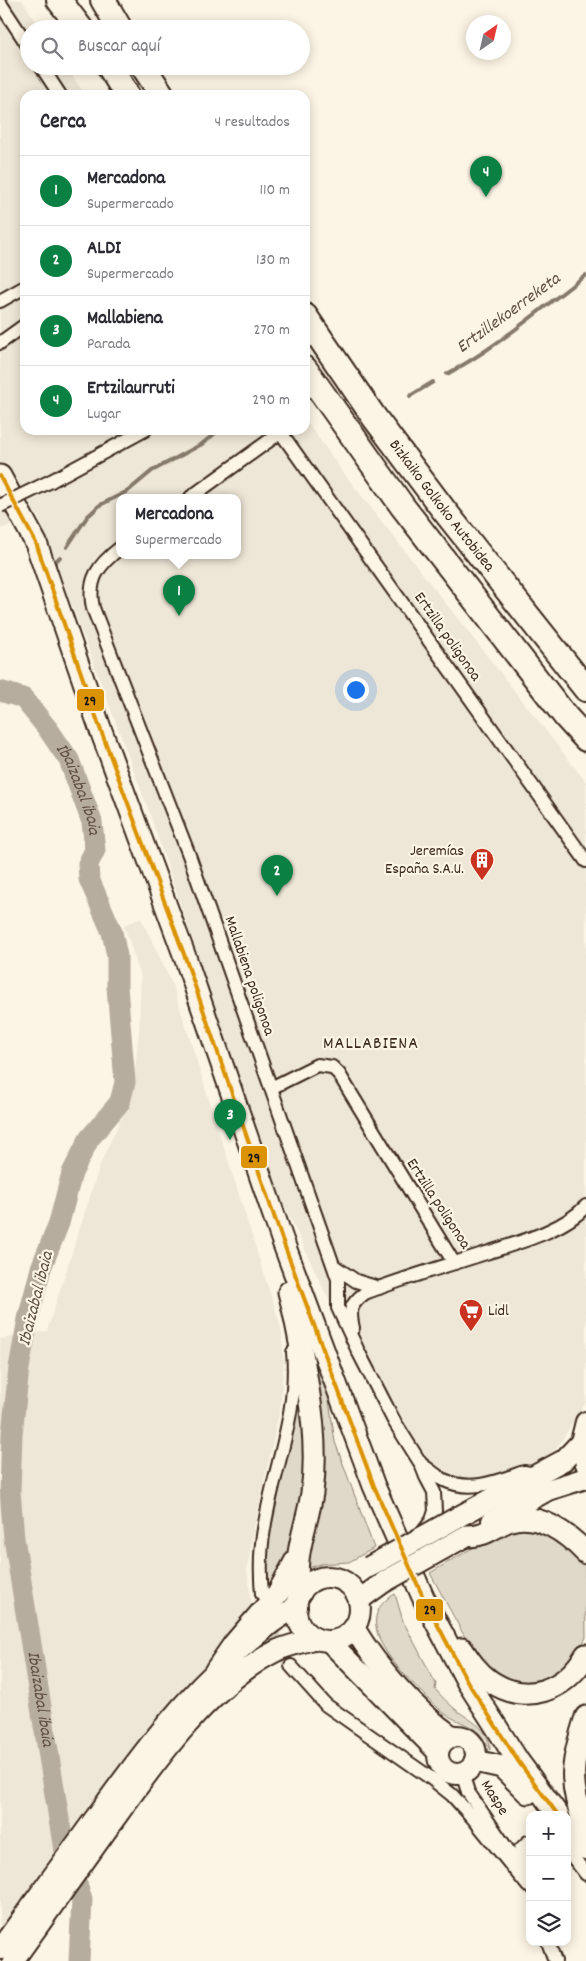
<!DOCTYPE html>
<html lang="es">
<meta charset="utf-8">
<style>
:root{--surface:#fff;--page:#f7f7f7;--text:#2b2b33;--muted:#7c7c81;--line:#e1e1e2;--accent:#0b8043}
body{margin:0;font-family:Dekko,sans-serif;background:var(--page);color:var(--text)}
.controls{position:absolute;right:15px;bottom:15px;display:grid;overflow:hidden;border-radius:10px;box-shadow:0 2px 12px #0003}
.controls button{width:45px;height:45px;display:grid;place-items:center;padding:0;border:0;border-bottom:1px solid var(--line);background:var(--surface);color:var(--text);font:25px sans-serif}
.compass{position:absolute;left:466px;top:15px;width:45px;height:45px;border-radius:50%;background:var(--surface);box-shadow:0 2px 12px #0003;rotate:34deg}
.you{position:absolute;left:355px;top:689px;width:18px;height:18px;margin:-12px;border:4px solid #fff;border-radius:50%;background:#1a73e8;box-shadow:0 0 0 8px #1a73e833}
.badge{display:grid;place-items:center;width:32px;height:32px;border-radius:50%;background:var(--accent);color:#fff;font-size:16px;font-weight:700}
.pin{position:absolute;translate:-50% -41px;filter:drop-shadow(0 1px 2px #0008)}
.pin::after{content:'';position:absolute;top:26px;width:18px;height:15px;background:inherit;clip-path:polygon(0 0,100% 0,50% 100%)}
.popup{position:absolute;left:116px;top:494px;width:125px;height:65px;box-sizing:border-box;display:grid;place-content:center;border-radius:10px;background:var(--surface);filter:drop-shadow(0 1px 4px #0005);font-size:16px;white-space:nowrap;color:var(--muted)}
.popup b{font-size:19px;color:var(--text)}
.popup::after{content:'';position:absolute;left:50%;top:100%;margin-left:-10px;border:10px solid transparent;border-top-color:var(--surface)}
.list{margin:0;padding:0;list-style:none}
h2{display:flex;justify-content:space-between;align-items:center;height:65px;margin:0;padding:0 20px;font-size:21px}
h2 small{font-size:16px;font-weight:400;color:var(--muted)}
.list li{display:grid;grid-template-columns:32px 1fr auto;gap:15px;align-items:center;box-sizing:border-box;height:70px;padding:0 20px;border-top:1px solid var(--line)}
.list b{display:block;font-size:19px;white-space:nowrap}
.list p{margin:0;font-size:16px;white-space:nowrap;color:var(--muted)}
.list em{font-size:16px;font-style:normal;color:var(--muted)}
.icon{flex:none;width:28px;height:28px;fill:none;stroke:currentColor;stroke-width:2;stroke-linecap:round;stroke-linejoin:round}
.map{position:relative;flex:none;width:586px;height:1961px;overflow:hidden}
.search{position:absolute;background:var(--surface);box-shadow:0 2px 12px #0003;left:20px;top:20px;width:290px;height:55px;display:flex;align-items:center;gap:12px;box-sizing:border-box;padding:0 18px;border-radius:28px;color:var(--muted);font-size:19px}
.panel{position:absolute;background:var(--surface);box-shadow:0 2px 12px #0003;left:20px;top:90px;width:290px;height:345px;border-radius:15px}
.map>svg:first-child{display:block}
.built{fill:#eee6d6;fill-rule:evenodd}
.green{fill:#e0d8c8;stroke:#8e8173}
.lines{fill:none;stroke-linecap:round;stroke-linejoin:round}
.stream{stroke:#85796b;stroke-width:4}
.river{stroke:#b7ad9e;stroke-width:21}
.minor-tunnel{stroke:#d5ccbd;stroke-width:12;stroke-dasharray:12 6;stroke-linecap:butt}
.minor-casing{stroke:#3b2a1e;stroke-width:16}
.primary-casing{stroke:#3b2a1e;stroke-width:24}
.trunk-casing{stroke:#3b2a1e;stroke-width:25}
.motorway-casing{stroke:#3b2a1e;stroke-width:28}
.minor{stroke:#fcf5e5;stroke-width:12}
.primary{stroke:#fcf5e5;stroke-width:20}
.trunk{stroke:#fcf5e5;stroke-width:21}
.motorway{stroke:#fcf5e5;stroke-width:24}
.minor-bridge-casing{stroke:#3b2a1e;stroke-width:16;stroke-linecap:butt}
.primary-bridge-casing{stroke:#3b2a1e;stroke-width:24;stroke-linecap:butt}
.minor-bridge{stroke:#fcf5e5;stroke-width:12}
.primary-bridge{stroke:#fcf5e5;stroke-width:20}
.bus-1-casing{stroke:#fcf5e5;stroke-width:8}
.bus-1{stroke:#db9304;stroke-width:4}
.labels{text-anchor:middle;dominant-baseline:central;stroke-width:4.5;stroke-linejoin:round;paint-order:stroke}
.street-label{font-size:16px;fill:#3b2a1e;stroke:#fcf5e5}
.poi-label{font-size:16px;fill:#3b2a1e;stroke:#fcf5e5;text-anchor:end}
.water-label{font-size:18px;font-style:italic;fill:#605144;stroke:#fcf5e5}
.neighbourhood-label{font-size:18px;letter-spacing:1px;fill:#3b2a1e;stroke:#fcf5e5}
.line-badge{stroke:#fcf5e5;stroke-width:2}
.pale-badge-label{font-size:14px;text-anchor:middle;font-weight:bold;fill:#111}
</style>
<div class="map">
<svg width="586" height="1961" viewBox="0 0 586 1961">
<rect width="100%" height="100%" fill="#fcf5e5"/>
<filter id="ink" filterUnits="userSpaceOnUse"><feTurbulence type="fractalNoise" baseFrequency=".02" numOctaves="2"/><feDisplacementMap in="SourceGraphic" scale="10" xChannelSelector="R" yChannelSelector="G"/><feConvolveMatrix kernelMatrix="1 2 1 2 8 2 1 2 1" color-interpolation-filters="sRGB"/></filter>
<g filter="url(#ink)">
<g class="built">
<path d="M0,0H22L41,29H29V66H66L85,95H25V430H305V419L342,471L586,782V1402L551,1457L472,1490L435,1479L404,1449L379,1407L275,1186L150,814L38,515L0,529ZM120,497H238V555H120Z"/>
<path d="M141,918L173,986L281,1328L284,1362L280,1409L254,1528L247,1569L252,1609L187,1686L0,1933V1339L47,1331L101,1162L132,1095L139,1033L141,977L124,925Z"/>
</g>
<g class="green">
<path d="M304,1327L328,1393L335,1442L374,1548L349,1562L321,1564L308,1568Z"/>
<path d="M299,1373L305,1453L302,1490L296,1525L287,1564L268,1595L266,1568L268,1543L294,1423Z"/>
<path d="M541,1527L573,1548L585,1566L586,1637L574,1664L539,1682L524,1683L503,1678L487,1668L467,1641L430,1573L506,1528Z"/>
<path d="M395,1594L403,1621L436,1684L435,1689C441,1696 448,1703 455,1709C469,1720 491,1729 490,1750C487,1745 484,1739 480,1734C471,1724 454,1721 444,1713C436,1707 429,1699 422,1692C398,1670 348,1619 395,1594Z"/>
</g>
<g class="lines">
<g class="stream">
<path d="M447,374C498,347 540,309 586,275"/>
<path d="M410,396L433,382"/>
<path d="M67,547L87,517L100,505L128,491L152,471L202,444L219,430"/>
<path d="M54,568L55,562L60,557"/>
</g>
<path class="river" id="s1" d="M0,691L23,698L48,729L69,760L92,822L95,850L88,864L89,879L112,932L117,956V987L125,1082L120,1102L89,1139L72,1173L59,1223L41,1268L28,1319L19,1368L12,1434L10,1491L14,1538L63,1844L82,1899L79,1961"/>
<path class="minor-tunnel" d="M267,1618L281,1651L291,1666"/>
<defs>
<g id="minor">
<path d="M0,3L29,47"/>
<path d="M41,66L60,95"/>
<path d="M0,301L25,287"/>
<path d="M0,343L25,325"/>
<path d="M279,430L586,861"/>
<path d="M51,481L145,430"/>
<path d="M191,497L281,432"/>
<path d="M120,548C98,565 87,580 93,608L189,855L338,1279V1308L358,1351L394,1421L421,1464L426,1477L434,1492L435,1511L432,1520L423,1532"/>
<path d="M271,1088L317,1065L332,1067L339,1074L454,1263"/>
<path d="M334,1266L356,1281L379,1288"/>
<path d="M353,1328C349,1310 350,1304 365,1293C404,1278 446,1266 486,1253C517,1243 563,1231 586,1206"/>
<path d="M421,1464C429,1469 436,1476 444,1480C471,1493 498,1481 524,1472L530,1473"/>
<path d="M262,1594C260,1572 260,1551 264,1529C273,1470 299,1413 293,1352"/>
<path d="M291,1666L326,1705L432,1779L452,1795L472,1817L528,1886"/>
<path d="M462,1773L468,1792L516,1862"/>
<path d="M571,1848L572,1856L586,1874"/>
<path d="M548,1942L555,1961"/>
</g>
<g id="primary">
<path d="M586,1422L581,1442L586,1464"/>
<path d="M458,1517L564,1460L581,1442"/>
<path d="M492,1521L548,1490L586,1478"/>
<circle cx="328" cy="1609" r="32"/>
<path d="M359,1600L384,1582"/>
<path d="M354,1628C378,1668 415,1710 453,1737"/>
<path d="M329,1641L438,1752"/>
<circle cx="457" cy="1755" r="19"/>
<path d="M0,1949C32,1905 64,1861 96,1817C139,1757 182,1699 239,1650C257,1635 275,1618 297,1607"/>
<path d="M13,1961C44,1917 76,1873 108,1828C151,1768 208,1685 276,1651C288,1645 303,1643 315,1638"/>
</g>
<g id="trunk">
<path d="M0,476L36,543L100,728L185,957L282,1239L374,1486L423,1597L467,1681L518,1761L558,1815"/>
<path d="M289,1292C295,1314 299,1337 303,1359C311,1403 318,1448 312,1493C307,1527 291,1559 300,1594"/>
<path d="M466,1536C486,1536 491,1528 508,1521C537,1510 568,1534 586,1553"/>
<path d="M462,1649C470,1661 478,1673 490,1681C527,1706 565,1690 586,1655"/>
<path d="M216,1670L234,1644L278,1593L296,1560"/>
<path d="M586,1717C572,1760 567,1784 586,1827"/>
<path d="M475,1761L502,1767L528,1793"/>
<path d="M567,1827L586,1849"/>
<path d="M522,1871L524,1852L530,1846"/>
</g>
<g id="motorway">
<path d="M59,0L81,29"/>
<path d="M103,0L120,29"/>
<path d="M109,66L127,95"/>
<path d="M143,66L162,95"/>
<path id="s2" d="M305,316L374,417L443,509L586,689"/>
<path d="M305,369L403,507L566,717L586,739"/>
</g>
</defs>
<use href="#minor" class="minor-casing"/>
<use href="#primary" class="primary-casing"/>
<use href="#trunk" class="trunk-casing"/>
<use href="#motorway" class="motorway-casing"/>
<use href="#minor" class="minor"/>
<use href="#primary" class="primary"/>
<use href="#trunk" class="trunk"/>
<use href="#motorway" class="motorway"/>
<defs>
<path id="minor-bridge" d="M0,506L51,481"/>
<g id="primary-bridge">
<path d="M369,1567L458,1517"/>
<path d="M384,1582L466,1536"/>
</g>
</defs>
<use href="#minor-bridge" class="minor-bridge-casing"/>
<use href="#primary-bridge" class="primary-bridge-casing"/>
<use href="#minor-bridge" class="minor-bridge"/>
<use href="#primary-bridge" class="primary-bridge"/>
<defs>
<path id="bus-1" d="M0,476L36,543L100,728L185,957L282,1239L374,1486L423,1597L467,1681L518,1761L558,1815"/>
</defs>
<use href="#bus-1" class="bus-1-casing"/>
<use href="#bus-1" class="bus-1"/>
</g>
</g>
<defs>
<symbol id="building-pin" viewBox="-11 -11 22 30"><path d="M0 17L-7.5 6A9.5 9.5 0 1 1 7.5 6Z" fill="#c8321e" stroke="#fcf5e5"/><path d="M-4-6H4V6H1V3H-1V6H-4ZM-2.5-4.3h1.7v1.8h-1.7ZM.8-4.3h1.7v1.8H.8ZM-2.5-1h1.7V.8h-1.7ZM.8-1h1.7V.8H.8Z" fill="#fff"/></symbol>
<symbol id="supermarket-pin" viewBox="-11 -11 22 30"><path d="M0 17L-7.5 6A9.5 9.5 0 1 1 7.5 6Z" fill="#c8321e" stroke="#fcf5e5"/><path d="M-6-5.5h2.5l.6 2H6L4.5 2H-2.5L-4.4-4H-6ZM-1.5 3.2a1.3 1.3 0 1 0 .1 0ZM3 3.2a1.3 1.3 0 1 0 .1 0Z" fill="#fff"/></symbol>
</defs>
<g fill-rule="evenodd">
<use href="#building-pin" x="468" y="846" width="28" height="38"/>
<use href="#supermarket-pin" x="457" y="1297" width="28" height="38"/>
</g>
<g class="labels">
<g class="street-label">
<text stroke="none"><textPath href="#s2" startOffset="234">Bizkaiko Golkoko Autobidea</textPath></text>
<text transform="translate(447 637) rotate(55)">Ertzilla poligonoa</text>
<text transform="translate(249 976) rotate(71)">Mallabiena poligonoa</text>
<text transform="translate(438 1204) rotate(57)">Ertzilla poligonoa</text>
<text transform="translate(494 1798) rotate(58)">Maspe</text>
</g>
<g class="poi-label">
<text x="464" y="851">Jeremías<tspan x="464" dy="18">España S.A.U.</tspan></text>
<text x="488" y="1311" text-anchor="start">Lidl</text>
</g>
<g class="water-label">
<text transform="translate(509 314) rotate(-36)">Ertzillekoerreketa</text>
<text stroke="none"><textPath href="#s1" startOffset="132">Ibaizabal ibaia</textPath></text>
<text transform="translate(37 1299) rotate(-76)">Ibaizabal ibaia</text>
<text stroke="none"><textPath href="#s1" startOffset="1078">Ibaizabal ibaia</textPath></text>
</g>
<g class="neighbourhood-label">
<text x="371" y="1044">MALLABIENA</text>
</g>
</g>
<g class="line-badge">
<rect x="76" y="688" width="29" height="24" rx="5" fill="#db9304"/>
<rect x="240" y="1145" width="28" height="24" rx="5" fill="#db9304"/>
<rect x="415" y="1598" width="29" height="24" rx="5" fill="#db9304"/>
</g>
<g class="pale-badge-label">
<text x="90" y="705">29</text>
<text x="254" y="1162">29</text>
<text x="430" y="1614">29</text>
</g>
</svg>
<div class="controls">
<button>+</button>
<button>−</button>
<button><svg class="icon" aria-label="layers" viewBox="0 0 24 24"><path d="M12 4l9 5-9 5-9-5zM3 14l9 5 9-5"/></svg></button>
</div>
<svg class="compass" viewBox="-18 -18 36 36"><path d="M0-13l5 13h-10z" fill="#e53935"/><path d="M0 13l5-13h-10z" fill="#7c7c81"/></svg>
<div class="you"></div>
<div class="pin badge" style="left:179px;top:616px">1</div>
<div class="popup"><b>Mercadona</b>Supermercado</div>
<div class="pin badge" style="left:277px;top:896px">2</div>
<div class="pin badge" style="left:230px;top:1140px">3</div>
<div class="pin badge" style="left:486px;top:197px">4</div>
<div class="search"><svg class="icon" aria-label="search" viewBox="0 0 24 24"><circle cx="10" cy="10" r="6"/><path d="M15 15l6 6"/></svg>Buscar aquí</div>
<section class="panel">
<h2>Cerca<small>4 resultados</small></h2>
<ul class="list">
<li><span class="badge">1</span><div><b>Mercadona</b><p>Supermercado</p></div><em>110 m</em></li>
<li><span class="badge">2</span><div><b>ALDI</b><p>Supermercado</p></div><em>130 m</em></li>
<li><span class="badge">3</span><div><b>Mallabiena</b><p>Parada</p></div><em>270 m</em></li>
<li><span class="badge">4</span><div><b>Ertzilaurruti</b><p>Lugar</p></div><em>290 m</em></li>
</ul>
</section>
</div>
